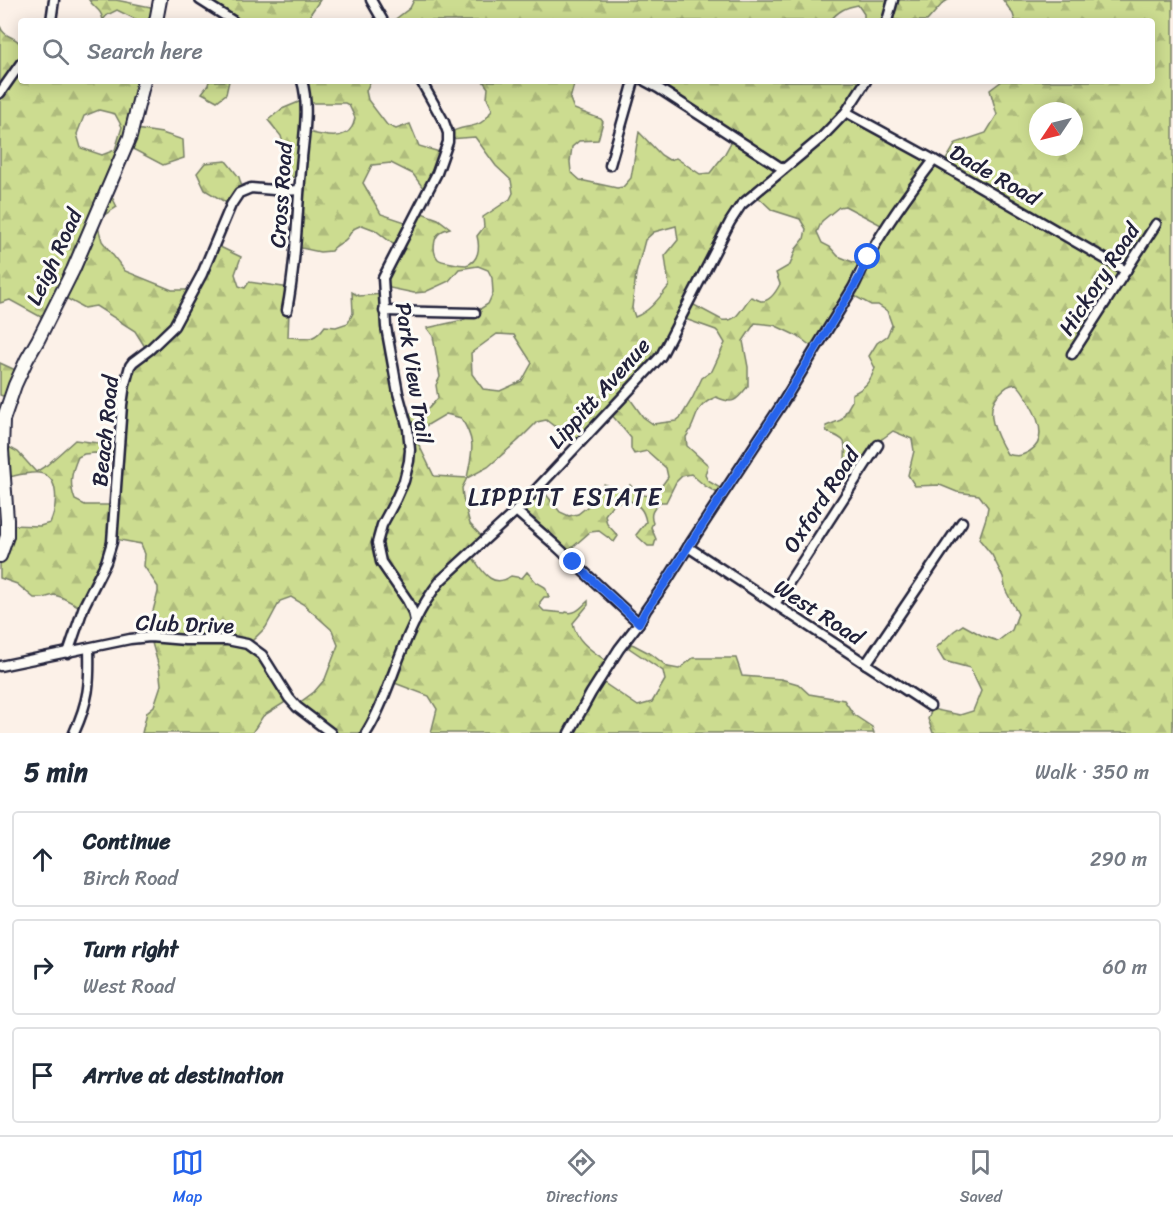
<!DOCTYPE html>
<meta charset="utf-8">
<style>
:root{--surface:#fff;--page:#f6f6f7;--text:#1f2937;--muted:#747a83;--line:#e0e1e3;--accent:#2563eb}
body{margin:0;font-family:Sriracha,sans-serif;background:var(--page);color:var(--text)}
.compass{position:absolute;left:1029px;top:102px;width:54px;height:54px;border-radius:50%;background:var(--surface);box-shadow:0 3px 15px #0003;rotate:235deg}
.stop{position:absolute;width:18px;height:18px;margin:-14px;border:4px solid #2563eb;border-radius:50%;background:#fff}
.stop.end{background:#2563eb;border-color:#fff;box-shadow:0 2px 6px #0008}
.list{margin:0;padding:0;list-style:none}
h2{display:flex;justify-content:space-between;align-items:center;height:78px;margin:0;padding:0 24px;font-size:26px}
h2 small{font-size:20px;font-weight:400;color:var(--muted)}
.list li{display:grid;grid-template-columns:39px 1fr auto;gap:18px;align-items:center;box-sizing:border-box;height:96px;margin:0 12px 12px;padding:0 12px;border:2px solid var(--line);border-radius:6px}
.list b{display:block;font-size:22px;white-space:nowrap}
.list p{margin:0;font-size:20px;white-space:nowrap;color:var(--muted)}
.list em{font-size:20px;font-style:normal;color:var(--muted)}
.icon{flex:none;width:33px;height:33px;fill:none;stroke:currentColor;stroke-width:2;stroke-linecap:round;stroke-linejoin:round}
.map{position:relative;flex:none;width:1173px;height:733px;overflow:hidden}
.search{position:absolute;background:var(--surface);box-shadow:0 3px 15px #0003;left:18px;right:18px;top:18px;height:66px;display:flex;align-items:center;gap:15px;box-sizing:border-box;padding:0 21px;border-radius:6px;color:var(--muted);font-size:22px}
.sheet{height:402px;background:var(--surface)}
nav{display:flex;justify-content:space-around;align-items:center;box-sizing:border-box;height:84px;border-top:2px solid var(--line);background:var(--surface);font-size:16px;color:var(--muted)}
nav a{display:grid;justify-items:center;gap:3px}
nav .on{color:var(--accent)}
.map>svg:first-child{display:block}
.forest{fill:url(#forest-firs);stroke:#777f66;stroke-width:1.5;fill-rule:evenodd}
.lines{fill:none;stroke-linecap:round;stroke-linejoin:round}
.street-casing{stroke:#22223b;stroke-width:13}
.secondary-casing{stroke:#22223b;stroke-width:16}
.street{stroke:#fdfcf7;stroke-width:8}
.secondary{stroke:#fdfcf7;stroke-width:12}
.route{stroke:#2563eb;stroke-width:8}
.labels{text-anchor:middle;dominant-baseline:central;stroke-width:6;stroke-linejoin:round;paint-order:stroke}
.street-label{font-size:22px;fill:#22223b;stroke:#fdfcf7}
.neighbourhood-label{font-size:24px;letter-spacing:1.5px;fill:#22223b;stroke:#fdfcf7}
</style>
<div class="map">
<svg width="1173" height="733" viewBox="0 0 1173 733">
<defs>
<pattern id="forest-firs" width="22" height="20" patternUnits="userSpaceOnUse" patternTransform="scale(1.5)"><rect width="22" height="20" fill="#ccdc90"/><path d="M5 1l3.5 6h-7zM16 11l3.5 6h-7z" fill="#afbc7d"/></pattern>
</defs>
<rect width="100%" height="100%" fill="#fcf1e8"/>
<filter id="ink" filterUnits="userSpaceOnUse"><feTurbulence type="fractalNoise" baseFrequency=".0167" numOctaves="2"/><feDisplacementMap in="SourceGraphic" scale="12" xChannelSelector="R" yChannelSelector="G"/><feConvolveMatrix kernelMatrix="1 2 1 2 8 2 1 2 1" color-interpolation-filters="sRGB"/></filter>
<g filter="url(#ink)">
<g class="forest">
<path d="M89,0H116L161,9L159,21H139L117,10L107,15L103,20C101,9 95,9 89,0Z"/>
<path d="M205,0H320L311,13L312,21H223L226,16Z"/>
<path d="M414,0H948L943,3L927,21H905L889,19L888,21H864V14L858,5C846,7 838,11 830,21H393L410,8Z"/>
<path d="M1003,0H1173V733H933L928,719L932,709L960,715L973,711L981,691L970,668L944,661L936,648L954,631L963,625L983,636L998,641L1012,630L1018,614L1006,591L1003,577L992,555L979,539L986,518L988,507L979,495L957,492L940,485L915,486L908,475L914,451L912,439L893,431L878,442L859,467L845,460C846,439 846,440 827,432L826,426L841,420L852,401V394C865,388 870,382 875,368L869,356L877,343L887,336L892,325L887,311L878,305H871L851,294L818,351L797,336L774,325L755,323L743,341L748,367V386C736,401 734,405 716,397C692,407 699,419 686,437L687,446L708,465L705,475L708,481L727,492L728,495L726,498L705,486L691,474L682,476L676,482L666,502H660C654,509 649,513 653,523L651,527L656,539L654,546H648L636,535L646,522C644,509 639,505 626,499L612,505L605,515L607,524L618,536L614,542L599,531L590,532L567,552L520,509L541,488L560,512L569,516L578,514L593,502L604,484L623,493L628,490L630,485C646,504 656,495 668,477L666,468L647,451L634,454L631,449V438L611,414L579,443L563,428L554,426L546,420L537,422L519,440L488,467L467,478L462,488L463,498L470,524L485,540L471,555C482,570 491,590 511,576L522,578L527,572L536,582L545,587L549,597H544L540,602V607L544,611L565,613L566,612C576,615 581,607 588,601V605L573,623C576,644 598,654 613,666L604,683L638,706L652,702L665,680L663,671L629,648L631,644L634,645L651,654L668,667L679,669L693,658H736L742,676L781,679L798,684L809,694L844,700L854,715L872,727L874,733H431L437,709L429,696L392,682L366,733H336L295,706L314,692L325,679L338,645L332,630L303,604L291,597L280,601L266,627L252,641L253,644L287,698L284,703L263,716L252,733H142L147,712L154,706L161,685L159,667L150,636L147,634L158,592V587L144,566L145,554L141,544L115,539L82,608L61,597L54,595L43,598H34L17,584L0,578V559L10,525L40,526L50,523C57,507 61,476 39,473C30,472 18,475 9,477L3,444L18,452L36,472L47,465L75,440L121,446L126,392L131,370L147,350L135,331L96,306L84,308L64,297L50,322L10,300L0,303V26C4,39 18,36 21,46C23,52 21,74 21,81H144L136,129L162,133L183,140L184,158L163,165L131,148L109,191L117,207L96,220L102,241L125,271L172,290H192L216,245L241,257L235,274L239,286L245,288L249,282L290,288L288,337C306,338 313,343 325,326L336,327L348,323L353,313L352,292L359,296L383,294L405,415L429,408L438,398L436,385L440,377L433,336L427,328L463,320L488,304L493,293L492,278L488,270L478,266L459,269L449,281L425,292L414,293L385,287V280L398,248L375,230L362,225C350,230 354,229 347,238C343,243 335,245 331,251L320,252L296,247L300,178L294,177L287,178L285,164V151L281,136L268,120L282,109L306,99L301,81H373L370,82L366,91L368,100L387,125L396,129L410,124L419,146L443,153L426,192L413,174L391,163L372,165L363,183L381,214L411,224L422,213L438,219L450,228C447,229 443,230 441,232C433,237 432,252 438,259C441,262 448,262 452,263C456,264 462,265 466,265C479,262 480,247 477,236L484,227L483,217L510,199L513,193L511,180L496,166L475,137L449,139L448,134C465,122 481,133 492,109L487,98L488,88L483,81H575L570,99L574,109L601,119L603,122L598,140L579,141L572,147L570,162L571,172L580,180L617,188L623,187L631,178L639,132L661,155L669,160L676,158L700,174L710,173L724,155L734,137L659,84L656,81H868L850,109L852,112L943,165L956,143L986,133L997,115L990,90L1002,81H1152V21H1015L1013,14ZM307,100L311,103H345L349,105L355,118C354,121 354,124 352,127C343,143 318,134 304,131ZM99,110L115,114L122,127L115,150L102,155L81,148L77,134L84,116ZM1038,111H1074V147H1038ZM756,195L772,210L800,219L806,229L804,239L796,249L790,265L776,273L780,284C777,290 770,302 761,301C760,301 752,297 751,297C742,306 738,323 722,320L692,304L731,221ZM845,206L885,227L865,267L838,256L830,247L822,243L817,232L822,221L839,207ZM676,226L678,240L665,256L669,286C659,298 650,311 635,317L632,308L636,274L645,240L654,232ZM685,319L716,330L719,333L725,343L712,371L702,378L692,399L681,417L676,421L653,424L643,417L628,396ZM497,334L514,335L532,363L522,381L500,391L483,389L472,374L471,353ZM1016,384C1023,389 1026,397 1030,404C1038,418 1048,440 1030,451C1022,456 1017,457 1007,454C997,437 982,409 1000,393C1006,387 1008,385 1016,384ZM446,414L461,418C477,443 472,451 467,478L434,476L418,443L424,427ZM95,453L118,458L114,505H85L75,500C69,484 71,473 78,457L84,454Z"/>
<path d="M209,81H229L226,94L217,101L202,93L208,85Z"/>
<path d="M226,161L239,177L243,191L230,205L205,190L197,173L205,163Z"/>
<path d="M0,363L22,373L11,399L0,395Z"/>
</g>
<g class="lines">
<defs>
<g id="street">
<path d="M200,0L233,21"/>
<path d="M371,0L383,21"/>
<path d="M51,21L54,0"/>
<path d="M887,21L893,0"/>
<path d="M645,81L658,88L783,169"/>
<path d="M0,93L21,63"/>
<path d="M846,112L934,160L1126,271"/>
<path d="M610,165L634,81"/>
<path d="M287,310C296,263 297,216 301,168C303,142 310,107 302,81"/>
<path d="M384,311L475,313"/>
<path d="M1072,354L1156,224"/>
<path d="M516,511L554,544L639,623"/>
<path d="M688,547L930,706"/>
<path d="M775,604L878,445"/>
<path d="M415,621L413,612L407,600L381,562L377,543L382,525L396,499L404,481L409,461L410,450L408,429L398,393L386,327L383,278L437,173L448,142V133L444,122L421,81"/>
<path d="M68,653L84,606L106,562L112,542L122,405L125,384L130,366L133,362L149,350L174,326L202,274L231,205L239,193L251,188L285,191L299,190"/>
<path d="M866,664L962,522"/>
<path d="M0,666L130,639L150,637L185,640H227L247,644L262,655L289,698L297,707L331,733"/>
<path d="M74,733C89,700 90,684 89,648"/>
<path d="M366,733C378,715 385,694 393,674C405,641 419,607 441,580L516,511L650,368L661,356L730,222L741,205L821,138L846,112L866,81"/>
<path d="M569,733L591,693L619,649L639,623L646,610L666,582L688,547L780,407L853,288C859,277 863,265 870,254C888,221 911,190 934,160"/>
</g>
<g id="secondary">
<path d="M156,21L160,0"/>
<path d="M0,556L7,536V520L2,450L3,420L15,385L27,359L38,340L73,270L130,137L144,81"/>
</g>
</defs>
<use href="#street" class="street-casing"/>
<use href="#secondary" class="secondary-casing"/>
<use href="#street" class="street"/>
<use href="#secondary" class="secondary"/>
</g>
</g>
<g class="lines" filter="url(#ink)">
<path class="route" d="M573,562L639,623L646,610L666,582L688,547L780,407L853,288L860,276L868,257"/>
</g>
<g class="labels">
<g class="street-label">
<text transform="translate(995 175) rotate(30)">Dade Road</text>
<text transform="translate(281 195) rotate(-86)">Cross Road</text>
<text transform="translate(54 257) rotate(-65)">Leigh Road</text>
<text transform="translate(1099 279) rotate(-57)">Hickory Road</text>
<text transform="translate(414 373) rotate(81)">Park View Trail</text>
<text transform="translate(599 393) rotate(-48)">Lippitt Avenue</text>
<text transform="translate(105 431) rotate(-84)">Beach Road</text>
<text transform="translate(821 500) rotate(-57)">Oxford Road</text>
<text transform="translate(819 612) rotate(33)">West Road</text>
<text transform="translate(185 624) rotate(2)">Club Drive</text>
</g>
<g class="neighbourhood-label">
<text x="565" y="497">LIPPITT ESTATE</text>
</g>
</g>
</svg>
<svg class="compass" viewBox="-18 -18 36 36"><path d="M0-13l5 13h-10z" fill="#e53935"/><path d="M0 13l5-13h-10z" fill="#747a83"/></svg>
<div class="stop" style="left:868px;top:257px"></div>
<div class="stop end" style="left:573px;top:562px"></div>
<div class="search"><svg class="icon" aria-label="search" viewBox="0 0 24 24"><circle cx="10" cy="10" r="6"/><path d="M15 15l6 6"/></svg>Search here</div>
</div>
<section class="sheet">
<h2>5 min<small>Walk · 350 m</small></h2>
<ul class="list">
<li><svg class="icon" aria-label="ahead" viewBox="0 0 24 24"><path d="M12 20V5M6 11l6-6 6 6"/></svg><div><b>Continue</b><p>Birch Road</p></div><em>290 m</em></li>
<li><svg class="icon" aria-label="right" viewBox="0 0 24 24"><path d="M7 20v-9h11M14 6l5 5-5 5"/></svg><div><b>Turn right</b><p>West Road</p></div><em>60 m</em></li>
<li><svg class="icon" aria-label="arrive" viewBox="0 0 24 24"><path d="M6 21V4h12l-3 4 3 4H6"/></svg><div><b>Arrive at destination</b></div></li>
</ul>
</section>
<nav>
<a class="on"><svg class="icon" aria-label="map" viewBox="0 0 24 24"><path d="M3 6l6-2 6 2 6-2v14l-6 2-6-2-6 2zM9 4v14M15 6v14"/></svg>Map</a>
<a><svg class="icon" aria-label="directions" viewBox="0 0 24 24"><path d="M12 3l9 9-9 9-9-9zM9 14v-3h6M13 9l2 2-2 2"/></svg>Directions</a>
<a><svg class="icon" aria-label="saved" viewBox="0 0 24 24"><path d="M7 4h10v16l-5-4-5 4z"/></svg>Saved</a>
</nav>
